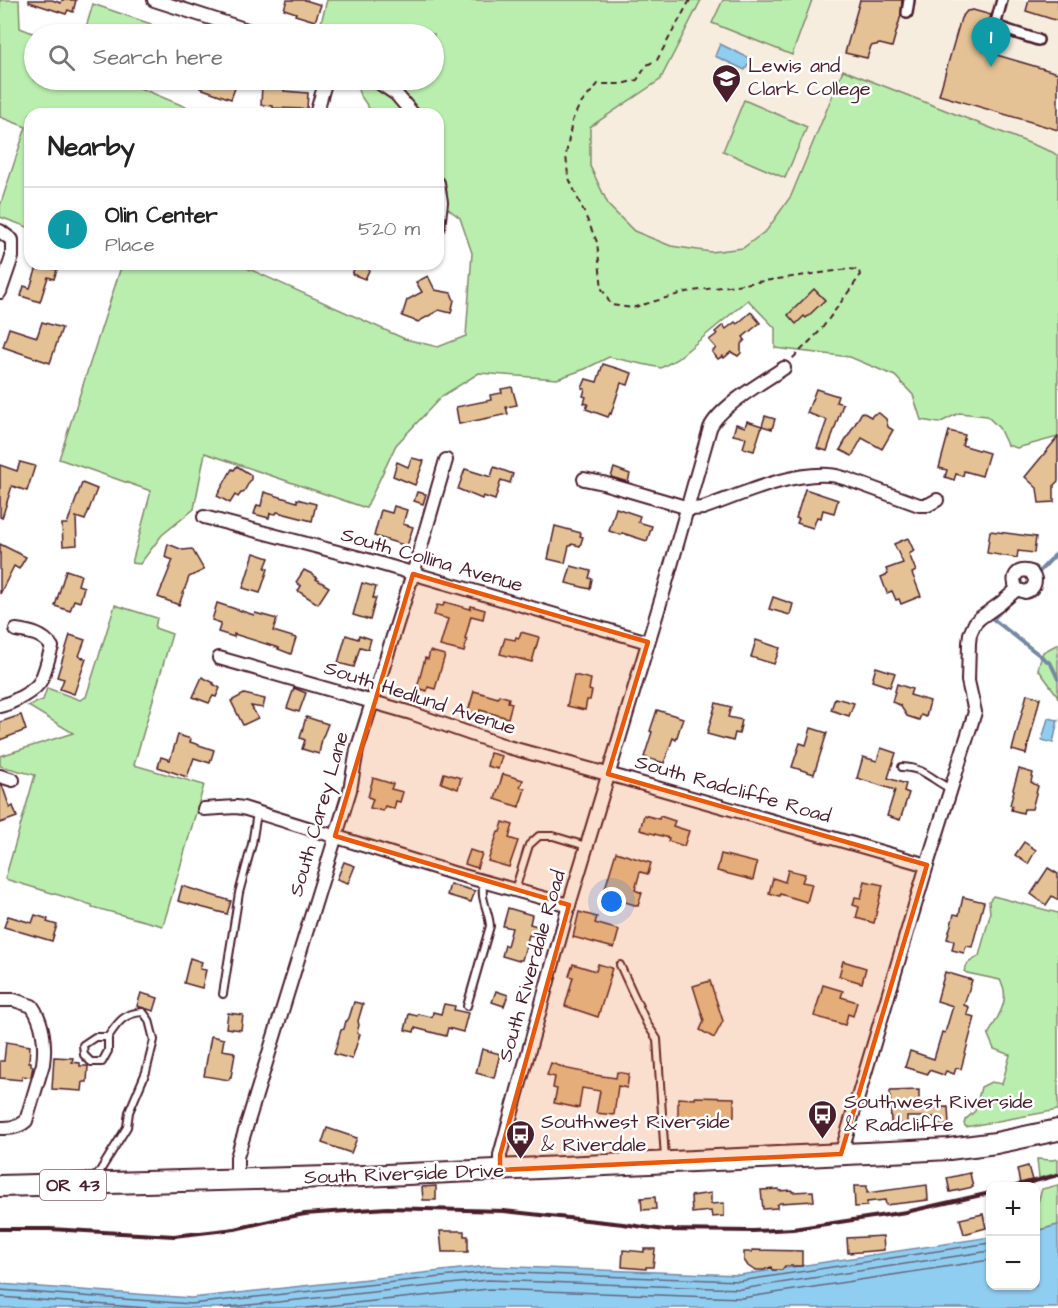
<!DOCTYPE html>
<meta charset="utf-8">
<style>
:root{--surface:#fff;--page:#f2f2f2;--text:#222;--muted:#767676;--line:#e0e0e0;--accent:#0f766e}
body{margin:0;font-family:"Architects Daughter",sans-serif;background:var(--page);color:var(--text)}
.controls{position:absolute;right:18px;bottom:18px;display:grid;overflow:hidden;border-radius:12px;box-shadow:0 2px 4px #0004}
.controls button{width:54px;height:54px;display:grid;place-items:center;padding:0;border:0;border-bottom:2px solid var(--line);background:var(--surface);color:var(--text);font:30px sans-serif}
.you{position:absolute;left:612px;top:902px;width:21px;height:21px;margin:-15px;border:4px solid #fff;border-radius:50%;background:#1a73e8;box-shadow:0 0 0 9px #1a73e833}
.badge{display:grid;place-items:center;width:39px;height:39px;border-radius:50%;background:var(--accent);color:#fff;font-size:20px;font-weight:700}
.pin{position:absolute;translate:-50% -50px;filter:drop-shadow(0 2px 3px #0008)}
.pin::after{content:'';position:absolute;top:32px;width:21px;height:18px;background:inherit;clip-path:polygon(0 0,100% 0,50% 100%)}
.list{margin:0;padding:0;list-style:none}
h2{display:flex;justify-content:space-between;align-items:center;height:78px;margin:0;padding:0 24px;font-size:26px}
h2 small{font-size:20px;font-weight:400;color:var(--muted)}
.list li{display:grid;grid-template-columns:39px 1fr auto;gap:18px;align-items:center;box-sizing:border-box;height:84px;padding:0 24px;border-top:2px solid var(--line)}
.list b{display:block;font-size:22px;white-space:nowrap}
.list p{margin:0;font-size:20px;white-space:nowrap;color:var(--muted)}
.list em{font-size:20px;font-style:normal;color:var(--muted)}
.icon{flex:none;width:33px;height:33px;fill:none;stroke:currentColor;stroke-width:2;stroke-linecap:round;stroke-linejoin:round}
.map{position:relative;flex:none;width:1058px;height:1308px;overflow:hidden}
.search{position:absolute;background:var(--surface);box-shadow:0 2px 4px #0004;left:24px;top:24px;width:420px;height:66px;display:flex;align-items:center;gap:15px;box-sizing:border-box;padding:0 21px;border-radius:33px;color:var(--muted);font-size:22px}
.panel{position:absolute;background:var(--surface);box-shadow:0 2px 4px #0004;left:24px;top:108px;width:420px;height:162px;border-radius:18px}
.map>svg:first-child{display:block}
.built{fill:#f7eddf}
.green{fill:#baeeae;stroke:#82866c;stroke-width:1.5}
.water{fill:#90cef1;stroke:#7488a2;stroke-width:1.5}
.lines{fill:none;stroke-linecap:round;stroke-linejoin:round}
.shore{stroke:#66657a;stroke-width:1.5}
.stream{stroke:#7488a2;stroke-width:4}
.building{fill:#e4c295;stroke:#4a1f2b;stroke-width:1.5}
.service-casing{stroke:#4a1f2b;stroke-width:10}
.pedestrian-casing{stroke:#4a1f2b;stroke-width:14}
.minor-casing{stroke:#4a1f2b;stroke-width:16}
.primary-casing{stroke:#4a1f2b;stroke-width:24}
.path{stroke:#4a1f2b;stroke-width:2;stroke-dasharray:6 4.5;stroke-linecap:butt}
.service{stroke:#fff;stroke-width:6}
.pedestrian{stroke:#fff;stroke-width:9}
.minor{stroke:#fff;stroke-width:12}
.primary{stroke:#fff;stroke-width:20}
.rail{stroke:#4a1f2b;stroke-width:4}
.marked{fill:#e8590c;fill-opacity:0.2;stroke:#e8590c;stroke-width:4.5;stroke-linejoin:round}
.labels{text-anchor:middle;dominant-baseline:central;stroke-width:5;stroke-linejoin:round;paint-order:stroke}
.shield{fill:#fff;stroke:#80626b;stroke-width:1.5}
.shield-label{font-size:18px;font-weight:bold;fill:#4a1f2b}
.poi-label{font-size:20px;fill:#4a1f2b;stroke:#fff;text-anchor:start}
.street-label{font-size:20px;fill:#4a1f2b;stroke:#fff}
</style>
<div class="map">
<svg width="1058" height="1308" viewBox="0 0 1058 1308">
<rect width="100%" height="100%" fill="#fff"/>
<filter id="ink" filterUnits="userSpaceOnUse"><feTurbulence type="fractalNoise" baseFrequency=".0167" numOctaves="2"/><feDisplacementMap in="SourceGraphic" scale="12" xChannelSelector="R" yChannelSelector="G"/><feConvolveMatrix kernelMatrix="1 2 1 2 8 2 1 2 1" color-interpolation-filters="sRGB"/></filter>
<g filter="url(#ink)">
<path class="built" d="M701,0H1058V156L1052,152L843,70L791,196L767,230L743,248L711,252L671,246L634,231L609,206L590,166V127L660,80Z"/>
<g class="green">
<path d="M0,0H19L20,28L35,34L34,80H136L135,86L203,114H30V228L0,217V206L26,127L0,117Z"/>
<path d="M327,0H701L660,80L590,127V166L609,206L634,231L671,246L711,252L743,248L767,230L791,196L843,70L1052,152L1058,156V437L1017,448L1007,445L999,428L987,416L959,413L939,423L921,420L913,395L895,376L850,357L775,348V328L748,300L677,359L661,368L609,357L585,369L557,379L479,373L442,396L396,445L366,508L205,453L194,509L162,535L140,564L132,563L151,491L59,459L122,264H238L405,339L438,347L466,336L472,253L460,218L438,201V114H373L360,95L354,80H434V34H318Z"/>
<path d="M723,0H812L792,55L712,23Z"/>
<path d="M93,4L151,24L148,34H84Z"/>
<path d="M744,100L807,127L785,178L723,151Z"/>
<path d="M115,605L157,618L155,628L172,634L134,765L204,785L163,926L92,907V905L5,879L35,775L0,766V756L73,733L28,706L43,700L47,688L80,700L86,697Z"/>
<path d="M1058,644V699L1057,695L1038,669L1043,652Z"/>
<path d="M993,896L1058,913V1110L966,1127L964,1124L965,1120L975,1111L981,1087L991,1082L1002,1084L1010,1055L994,1049L988,1035C997,1018 1012,999 1000,980L967,973L964,971L968,963L979,956L990,915L989,901Z"/>
<path d="M1037,1159L1051,1160L1058,1159V1173L1039,1178Z"/>
<path d="M1058,1185V1225L1039,1230C1031,1217 1038,1203 1042,1189Z"/>
</g>
<g class="water">
<path d="M720,44L751,59L745,70L715,56Z"/>
<path d="M1048,718L1058,720L1053,743L1042,740Z"/>
<path d="M1058,1225V1308H0V1284L191,1298L488,1266L740,1275L990,1237V1286H1036V1231Z"/>
</g>
<g class="lines">
<g class="shore">
<path d="M0,1290L191,1304L488,1272L740,1281L990,1243"/>
<path d="M0,1297L148,1308"/>
<path d="M221,1308L488,1280L741,1289L990,1251"/>
<path d="M307,1308L489,1289L742,1298L990,1260"/>
</g>
<g class="stream">
<path d="M1036,575L1058,552"/>
<path d="M1006,606L993,619L1051,664L1058,679"/>
</g>
</g>
<g class="building">
<path d="M29,0H52L61,3L62,0H76L73,12L68,10L66,14L29,2Z"/>
<path d="M287,0H305L321,5L315,21L295,15L296,13L284,9Z"/>
<path d="M860,0H902L901,15L892,47L880,44L871,46L867,58L845,53Z"/>
<path d="M1029,0H1058V21L1026,11Z"/>
<path d="M973,10L991,15L988,25L989,29L983,51L1058,73V130L939,95L961,18L967,11Z"/>
<path d="M203,80H238L231,99L200,88Z"/>
<path d="M262,85L285,86L284,91L308,93L307,109L273,108V106L261,105Z"/>
<path d="M38,264H49L48,267L57,270L54,279L48,277L40,302L21,296L24,286L30,288Z"/>
<path d="M356,264H372L365,279L352,274Z"/>
<path d="M428,276L435,290L451,293L454,300L451,313L439,310L418,322L402,316L407,300L422,292L416,282Z"/>
<path d="M814,289L825,300L806,318L804,316L796,324L788,315Z"/>
<path d="M751,312L760,323L743,337L745,340L741,344V353L738,356L731,352L724,358L723,356L718,359L712,352L716,348L709,340L717,334L715,332L723,325L726,329L735,322L737,324Z"/>
<path d="M42,322L62,328L50,363L3,347L9,328L37,337Z"/>
<path d="M603,364L632,373L628,385L621,383L611,414L610,413L608,417L586,409L588,404L584,403L586,397L583,396L585,389L582,388L586,379L597,382Z"/>
<path d="M512,387L517,405L506,407L508,414L459,424L456,407L491,400L490,395L502,393L501,389Z"/>
<path d="M816,389L838,396L836,402L843,404L827,451L817,448L827,420L807,413Z"/>
<path d="M862,412L871,417L874,414L879,413L886,419L888,427L893,430L882,449L862,438L852,456L840,450Z"/>
<path d="M765,416L775,419L772,429L762,426Z"/>
<path d="M747,421L762,426L754,451L743,448L746,438L733,435L736,424L745,427Z"/>
<path d="M949,431L965,435L962,445L989,453L982,476L964,471L963,476L956,474L954,480L945,477L947,470L939,468Z"/>
<path d="M1058,437V481L1054,485V502L1039,503L1037,488L1025,477Z"/>
<path d="M412,458L424,461L415,485L393,476L397,462L408,467Z"/>
<path d="M20,462L35,466L27,491L12,486L2,518L0,517V465L17,471Z"/>
<path d="M237,466L251,475V479L243,493H241L238,497L235,495L230,503L217,496L232,469L234,470Z"/>
<path d="M494,467L513,474L510,483L501,480L495,500L483,496L482,499L458,489L465,469L491,477Z"/>
<path d="M614,468L630,474L628,482L611,477Z"/>
<path d="M82,483L97,489L85,520L76,517L77,545L63,546L62,524H67Z"/>
<path d="M805,489L838,500L834,513L823,510L821,518L817,517L813,528L797,523L799,519L796,518Z"/>
<path d="M264,492L297,502V499L316,504L312,521L277,512L276,514L270,513L269,518L254,514L257,505L261,506Z"/>
<path d="M417,492L426,494L423,504L414,501Z"/>
<path d="M394,506L407,510L403,524L413,527L407,546L374,536L381,510L392,513Z"/>
<path d="M616,508L640,516L638,522L652,526L647,541L622,533L621,535L609,531Z"/>
<path d="M555,526L581,533L580,536L583,537L580,546L572,544L571,546H569L565,563L548,559Z"/>
<path d="M990,531L1036,537L1034,553L1018,551L1017,558L987,553Z"/>
<path d="M908,538L914,551L909,554L916,571L912,573L921,596L901,604L899,599L896,600L892,591L887,593L881,577L888,574L886,569L903,563L894,544Z"/>
<path d="M0,544L26,557L19,569L14,566L0,594Z"/>
<path d="M168,544L183,550L192,549L204,570L189,577L179,605L158,597L173,560L165,557Z"/>
<path d="M254,553L269,558L265,568L268,569L260,593L243,588Z"/>
<path d="M571,566L591,571L589,578L592,579L590,589L566,583Z"/>
<path d="M66,570L81,575L78,585L84,587L80,602L74,600L70,611L55,606Z"/>
<path d="M304,570L312,574L317,578L316,579L329,587L318,604L298,591L301,586L296,582Z"/>
<path d="M362,583L376,587L373,598H376L370,620L353,615Z"/>
<path d="M773,597L793,604L790,615L769,609Z"/>
<path d="M445,602L470,609L471,606L485,610L483,619L471,616L465,639L467,640L464,652L440,646L448,619L434,615L437,605L443,606Z"/>
<path d="M217,603L254,615L255,613L277,619L273,631L296,638L291,654L278,649L279,648L234,634V637L218,632L221,623L212,620Z"/>
<path d="M521,632L539,637L532,662L500,654L505,638L515,640L516,637L519,638Z"/>
<path d="M70,635L85,640L79,656L86,659L74,694L60,689L64,679L57,677Z"/>
<path d="M346,635L358,639L359,635L371,639L368,649L360,647L354,667L338,663Z"/>
<path d="M756,640L780,648L774,664L751,657Z"/>
<path d="M430,651L445,655L435,689L428,687L427,691L417,688L425,658L428,659Z"/>
<path d="M876,667L895,673L890,687L872,681Z"/>
<path d="M574,675L591,679L589,690L592,691L590,700H587L585,710L567,706Z"/>
<path d="M202,677L214,683L213,684L220,688L216,697L213,696L209,703L193,697Z"/>
<path d="M897,684L912,689L910,695L930,701L926,717L921,715L919,720L907,716L900,705L892,702Z"/>
<path d="M294,688L306,693L299,712L287,708Z"/>
<path d="M474,691L498,698L499,695L509,698L508,702L512,703L508,718L480,710L478,715L468,712Z"/>
<path d="M244,694L265,699L263,708L251,706L258,718L243,725L231,701Z"/>
<path d="M1027,694L1040,698L1026,754L1012,750Z"/>
<path d="M835,698L854,703L849,716L831,710Z"/>
<path d="M716,703L731,707L728,717L742,720L739,734L735,733L733,741L707,734Z"/>
<path d="M657,710L683,718L676,740L673,738L664,763L644,757L652,732L650,731Z"/>
<path d="M21,715L26,730L0,740V722Z"/>
<path d="M306,717L328,724L322,739L319,754L302,749L305,740L300,738Z"/>
<path d="M811,728L827,733L814,774L792,767L800,743L806,745Z"/>
<path d="M178,735L191,739L190,742L214,750L210,763L194,758L187,777L158,767L161,757L170,760Z"/>
<path d="M881,748L896,753L888,778L906,784L904,791L909,793L900,820L887,816L895,790L857,778L863,757L877,761Z"/>
<path d="M490,753L502,756L498,769L487,766Z"/>
<path d="M1019,769L1033,773L1031,782L1038,786L1032,809H1024L1023,813L1011,810L1012,806L1010,805L1014,790L1013,789Z"/>
<path d="M444,773L461,778L458,789L441,783Z"/>
<path d="M503,774L523,780L520,787L525,789L519,807L495,799Z"/>
<path d="M373,778L393,784L391,789L403,792L400,802L396,801L394,809L385,806L383,811L370,808L373,799L368,797Z"/>
<path d="M0,785H2L10,808L13,806L17,817L0,823Z"/>
<path d="M644,815L659,819L660,816L675,821L673,826L689,831L684,846L668,841L669,838L640,830Z"/>
<path d="M503,822L513,825L509,838L518,841L509,867L488,861L498,832H500Z"/>
<path d="M1024,842L1036,850L1028,864L1015,855Z"/>
<path d="M470,850L482,854L477,868L465,864Z"/>
<path d="M616,852L651,863L648,874L640,872L635,890L642,893L638,906L603,895Z"/>
<path d="M721,854L757,863L753,880L717,871Z"/>
<path d="M344,862L355,866L348,883L337,879Z"/>
<path d="M1048,868L1058,874V900L1052,896L1046,905L1031,894Z"/>
<path d="M788,870L805,874L802,882L812,884L807,902L780,894L779,896L769,893L773,878L785,882Z"/>
<path d="M865,881L883,885L874,923L856,918L859,907L853,905L855,897L861,898Z"/>
<path d="M450,884L475,891L471,902L447,895Z"/>
<path d="M182,886L231,901L227,914L178,901Z"/>
<path d="M963,897L984,902L972,947L966,946L964,953L952,950L954,941L947,939L954,914L959,915Z"/>
<path d="M508,908L532,915L530,924L547,929L544,937L535,934L534,936L529,935L522,960H519V961L502,956L505,945L507,946L512,928L503,926Z"/>
<path d="M579,912L597,917L595,923L619,930L614,948L573,937Z"/>
<path d="M35,915L48,919L47,922L57,925L52,941L4,927L8,916L32,923Z"/>
<path d="M190,958L202,962L200,969L206,970L202,988L184,983Z"/>
<path d="M843,961L866,968L862,983L839,976Z"/>
<path d="M573,964L596,971L598,964L612,968L610,975H611L598,1017L565,1006L573,977L569,976Z"/>
<path d="M945,972L972,980L964,1005L969,1007L967,1015L975,1017L961,1069L956,1068L954,1074L946,1071L944,1075L929,1070L928,1074L905,1067L910,1051L934,1059L942,1032L945,1033L953,1006L937,1001Z"/>
<path d="M710,981L723,1021L714,1038L700,1030L704,1021L693,986Z"/>
<path d="M823,985L843,991L841,997L857,1002L853,1016L848,1014L845,1025L814,1016Z"/>
<path d="M496,991L508,995L504,1006L492,1002Z"/>
<path d="M141,993L158,998L154,1011L137,1006Z"/>
<path d="M354,1002L363,1004L358,1021L359,1025L357,1033L360,1034L352,1059L334,1054L341,1030L344,1029L346,1021H347L349,1018Z"/>
<path d="M444,1004L455,1006L454,1010L468,1013L463,1032L448,1028L446,1036L415,1028L414,1032L405,1030L409,1014L417,1016L418,1014L432,1017L433,1012L441,1014Z"/>
<path d="M228,1013L243,1015L241,1030L226,1028Z"/>
<path d="M211,1036L224,1039L222,1050L234,1052V1054H235L231,1077H230L229,1080L204,1076Z"/>
<path d="M6,1042L30,1046L29,1062H31V1066H33L31,1077L22,1076V1080L0,1078V1061H4Z"/>
<path d="M482,1049L500,1054L494,1078L476,1073Z"/>
<path d="M54,1057L73,1058L72,1062L80,1063V1066H88L87,1082H83L82,1091L52,1089Z"/>
<path d="M551,1063L563,1067V1068L588,1073V1074L616,1078L617,1072L629,1074L627,1088L618,1086L614,1115L596,1113L600,1091L582,1088L579,1108L554,1103L557,1089L553,1088L555,1077L547,1075Z"/>
<path d="M919,1090V1108L948,1107L949,1125L934,1126V1117H907V1124H891L890,1091Z"/>
<path d="M695,1097L734,1098V1117H716V1119H693V1121L678,1120V1098L695,1099Z"/>
<path d="M327,1128L357,1138L351,1153L322,1143Z"/>
<path d="M1028,1166L1032,1180L1020,1183L1017,1169Z"/>
<path d="M970,1173L973,1187L950,1192L947,1178Z"/>
<path d="M927,1185L928,1200L886,1205L885,1200L867,1202V1206L855,1207L854,1186H867V1193Z"/>
<path d="M436,1186V1200H423L422,1187Z"/>
<path d="M779,1189V1191L792,1190V1192L813,1191L814,1201L780,1203L777,1205V1208L763,1209L761,1190Z"/>
<path d="M711,1193V1204L724,1203V1216L712,1217L711,1211L692,1213L691,1196Z"/>
<path d="M655,1197L656,1209L642,1210L641,1198Z"/>
<path d="M983,1214L986,1228L964,1234L960,1219Z"/>
<path d="M440,1231H464V1236H468V1252H442Z"/>
<path d="M883,1236L884,1250L848,1253L847,1238Z"/>
<path d="M644,1249H655L653,1267H646V1269L622,1267L623,1250L644,1252Z"/>
<path d="M752,1250L802,1251V1266H785L782,1270H772L771,1267L764,1270H754L748,1266L744,1260V1252H752Z"/>
</g>
<g class="lines">
<defs>
<g id="service">
<path d="M902,767C925,768 932,780 951,789"/>
<path d="M515,890L529,845L539,836H553L586,846"/>
<path d="M620,965L647,1024L657,1039L665,1158"/>
<path d="M223,994L239,893L252,844L257,813"/>
<path d="M467,1006L490,926C489,910 479,898 484,881"/>
<path d="M95,1179L127,1127L129,1112L146,1072L154,1040L149,1020L143,1012C124,1013 118,1022 108,1037H95L83,1045L84,1055L91,1062H102L108,1051V1037"/>
</g>
<g id="pedestrian">
<path d="M1002,0L995,26L1038,40"/>
<path d="M907,13L909,0"/>
</g>
<g id="minor">
<path d="M154,0L260,34"/>
<path d="M375,80L396,94L413,114"/>
<path d="M316,114L326,80"/>
<path d="M438,183L441,202L438,228"/>
<path d="M0,231L12,240V257L0,292"/>
<path d="M584,479L603,483L692,509L703,508C740,495 790,472 829,475C836,475 842,478 847,479L919,505H928L937,500"/>
<path d="M204,517L364,559L648,642"/>
<path d="M219,658L411,713L508,747L622,778L927,865L841,1154"/>
<path d="M0,706C12,703 36,691 41,680C46,670 48,658 52,647C43,634 30,632 16,630"/>
<path d="M0,776L13,780"/>
<path d="M204,809L236,807L243,808L453,873L569,905"/>
<path d="M927,865L975,712L968,681L969,643L970,634L975,623L980,618L1001,603L1017,589C1010,577 1018,567 1031,572L1035,579C1035,586 1032,590 1025,592L1017,589"/>
<path d="M0,1000H14L32,1006C43,1022 46,1044 43,1064L26,1121C18,1128 10,1128 0,1128"/>
<path d="M500,1170V1155L569,905L664,590L710,428C719,407 764,381 784,368"/>
<path d="M237,1181V1157L350,790L357,750L415,567L446,460"/>
</g>
<path id="primary" d="M0,1186L364,1176L911,1151L949,1149L996,1143L1058,1130"/>
</defs>
<use href="#service" class="service-casing"/>
<use href="#pedestrian" class="pedestrian-casing"/>
<use href="#minor" class="minor-casing"/>
<use href="#primary" class="primary-casing"/>
<path class="path" d="M690,0L657,60L647,65L637,80L621,84H598L579,106L572,121L566,155L568,176L597,242L602,289L611,305L632,308L686,292L849,269L859,270L860,276L820,331L792,359"/>
<use href="#service" class="service"/>
<use href="#pedestrian" class="pedestrian"/>
<use href="#minor" class="minor"/>
<use href="#primary" class="primary"/>
<g class="rail">
<path d="M1016,1186L1058,1175"/>
<path d="M0,1229H50L174,1236L235,1229L278,1219L305,1214L387,1208L504,1211L623,1224L664,1230L753,1231L793,1229L906,1212L990,1193"/>
</g>
</g>
</g>
<path class="marked" d="M413,574L648,642L608,774L927,865L841,1154L500,1170V1155L569,905L335,836Z"/>
<defs>
<symbol id="university-pin" viewBox="-11 -11 22 30"><path d="M0 17L-7.5 6A9.5 9.5 0 1 1 7.5 6Z" fill="#4a1f2b" stroke="#fff"/><path d="M0-5L7-2L0 1L-7-2ZM-4 1L0 2.5L4 1V4Q0 6-4 4Z" fill="#fff"/></symbol>
<symbol id="bus-pin" viewBox="-11 -11 22 30"><path d="M0 17L-7.5 6A9.5 9.5 0 1 1 7.5 6Z" fill="#4a1f2b" stroke="#fff"/><path d="M-5-6H5V4H4V6H2V4H-2V6H-4V4H-5ZM-3.5-4V0h7V-4ZM-3.5 1.2v1.5H-2V1.2ZM2 1.2v1.5H3.5V1.2Z" fill="#fff"/></symbol>
</defs>
<g fill-rule="evenodd">
<use href="#university-pin" x="710" y="62" width="33" height="45"/>
<use href="#bus-pin" x="806" y="1098" width="33" height="45"/>
<use href="#bus-pin" x="504" y="1118" width="33" height="45"/>
</g>
<g class="labels">
<rect class="shield" x="40" y="1170" width="66" height="30" rx="4.5"/>
<g class="shield-label">
<text x="73" y="1185">OR 43</text>
</g>
<g class="poi-label">
<text x="748" y="66">Lewis and<tspan x="748" dy="23">Clark College</tspan></text>
<text x="844" y="1102">Southwest Riverside<tspan x="844" dy="23">&amp; Radcliffe</tspan></text>
<text x="541" y="1122">Southwest Riverside<tspan x="541" dy="23">&amp; Riverdale</tspan></text>
</g>
<g class="street-label">
<text transform="translate(432 560) rotate(16)">South Collina Avenue</text>
<text transform="translate(420 698) rotate(18)">South Hedlund Avenue</text>
<text transform="translate(733 789) rotate(16)">South Radcliffe Road</text>
<text transform="translate(319 814) rotate(-74)">South Carey Lane</text>
<text transform="translate(532 966) rotate(-74)">South Riverdale Road</text>
<text transform="translate(404 1174) rotate(-2)">South Riverside Drive</text>
</g>
</g>
</svg>
<div class="controls">
<button>+</button>
<button>−</button>
</div>
<div class="you"></div>
<div class="pin badge" style="left:991px;top:67px;background:#0f9aa8">1</div>
<div class="search"><svg class="icon" aria-label="search" viewBox="0 0 24 24"><circle cx="10" cy="10" r="6"/><path d="M15 15l6 6"/></svg>Search here</div>
<section class="panel">
<h2>Nearby<small></small></h2>
<ul class="list">
<li><span class="badge" style="background:#0f9aa8">1</span><div><b>Olin Center</b><p>Place</p></div><em>520 m</em></li>
</ul>
</section>
</div>
